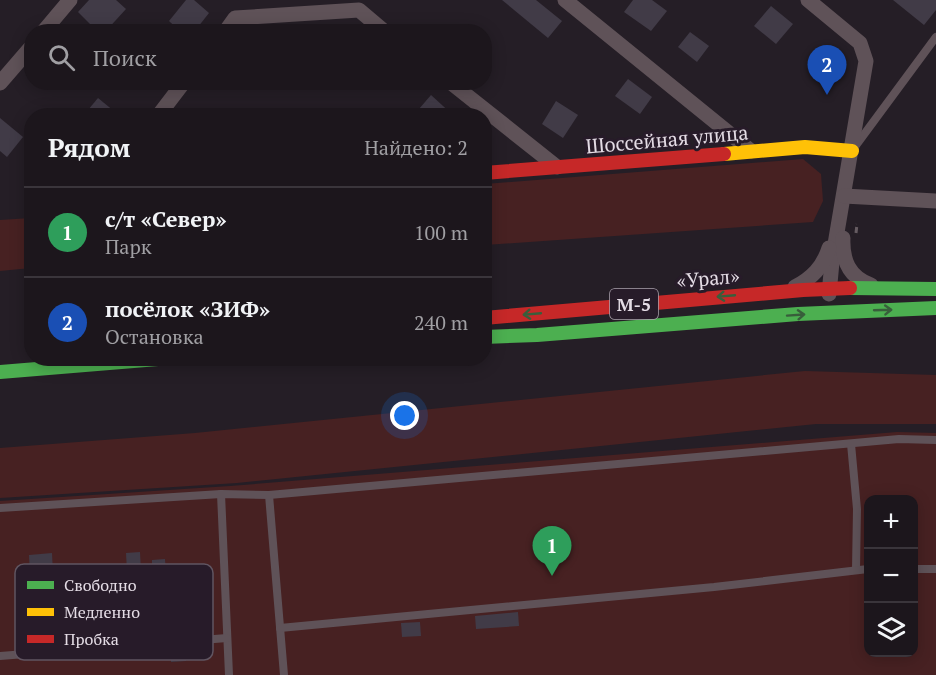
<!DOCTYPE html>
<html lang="ru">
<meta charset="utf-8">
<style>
:root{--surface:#1c161c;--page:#292329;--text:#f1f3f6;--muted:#a09fa3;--line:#3a353b;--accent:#0b8043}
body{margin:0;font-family:"PT Serif",serif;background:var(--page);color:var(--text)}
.controls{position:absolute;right:18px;bottom:18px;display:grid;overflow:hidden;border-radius:12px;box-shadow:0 3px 15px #0003}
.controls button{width:54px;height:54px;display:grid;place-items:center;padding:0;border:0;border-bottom:2px solid var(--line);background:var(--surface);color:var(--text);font:30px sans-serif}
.you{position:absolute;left:405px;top:416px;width:21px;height:21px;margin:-15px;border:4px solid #fff;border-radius:50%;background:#1a73e8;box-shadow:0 0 0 9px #1a73e833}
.badge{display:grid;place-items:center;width:39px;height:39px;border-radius:50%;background:var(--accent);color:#fff;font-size:20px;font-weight:700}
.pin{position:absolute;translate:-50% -50px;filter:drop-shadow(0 2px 3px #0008)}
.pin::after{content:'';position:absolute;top:32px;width:21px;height:18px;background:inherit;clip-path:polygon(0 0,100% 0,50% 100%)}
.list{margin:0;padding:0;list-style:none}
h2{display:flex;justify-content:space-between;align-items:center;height:78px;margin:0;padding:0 24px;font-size:26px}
h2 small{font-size:20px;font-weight:400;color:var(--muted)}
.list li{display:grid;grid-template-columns:39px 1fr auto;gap:18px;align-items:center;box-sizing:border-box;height:90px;padding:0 24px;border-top:2px solid var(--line)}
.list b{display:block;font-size:22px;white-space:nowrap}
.list p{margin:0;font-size:20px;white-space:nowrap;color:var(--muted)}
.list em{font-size:20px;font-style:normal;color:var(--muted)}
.icon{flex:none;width:33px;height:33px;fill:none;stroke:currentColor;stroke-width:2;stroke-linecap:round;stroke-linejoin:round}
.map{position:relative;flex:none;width:936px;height:675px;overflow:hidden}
.search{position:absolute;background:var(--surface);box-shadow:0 3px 15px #0003;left:24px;top:24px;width:468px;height:66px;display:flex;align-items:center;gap:15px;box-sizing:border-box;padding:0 21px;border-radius:24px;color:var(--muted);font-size:22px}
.panel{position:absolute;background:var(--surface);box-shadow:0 3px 15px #0003;left:24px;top:108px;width:468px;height:258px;border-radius:24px}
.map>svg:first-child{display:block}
.green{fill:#472122;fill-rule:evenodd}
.building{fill:#413b47}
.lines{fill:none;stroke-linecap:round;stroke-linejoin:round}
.path{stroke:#665c62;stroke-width:3;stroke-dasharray:6 3;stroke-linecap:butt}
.lane{stroke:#5f5258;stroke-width:8}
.street{stroke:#5f5258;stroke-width:15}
.fast{stroke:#4caf50;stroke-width:14}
.slow{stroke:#ffc107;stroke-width:14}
.jam{stroke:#c62828;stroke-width:14}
.oneway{stroke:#385e3b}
.labels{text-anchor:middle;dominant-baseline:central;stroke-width:6;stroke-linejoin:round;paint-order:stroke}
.shield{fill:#271b29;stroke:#aba2ad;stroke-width:1.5}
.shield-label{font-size:18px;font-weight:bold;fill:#e4dce5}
.street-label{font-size:20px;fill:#e4dce5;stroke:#271b29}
.key{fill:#271b29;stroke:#605561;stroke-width:1.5}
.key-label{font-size:16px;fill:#e4dce5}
</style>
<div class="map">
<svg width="936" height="675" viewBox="0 0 936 675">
<rect width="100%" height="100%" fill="#251e26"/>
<g class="green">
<path d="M803,159L821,174L823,201L813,222L485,245V184Z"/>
<path d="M31,218V268L0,271V220Z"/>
<path d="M805,371L936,375V424H816L237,483L0,498V448L195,433Z"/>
<path d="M897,432L936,433V675H0V501L230,486ZM868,500H914V652H868Z"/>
</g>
<g class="building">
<path d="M89,0H116L126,9L105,32H98L78,12Z"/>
<path d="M186,0H194L209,13L194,32H181L169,21Z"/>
<path d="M502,0H536L562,21L548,38Z"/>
<path d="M633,0H652L667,11L651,31L624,12Z"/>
<path d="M893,0H936V10L924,25Z"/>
<path d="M771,6L793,24L776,44L754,26Z"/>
<path d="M690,32L709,46L697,62L678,47Z"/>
<path d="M628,79L652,97L640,114L615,96Z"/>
<path d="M431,95L454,116H413Z"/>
<path d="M98,98L120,116H83Z"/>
<path d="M556,101L578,115L563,138L542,124Z"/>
<path d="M0,118L23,137L7,157L0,151Z"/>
<path d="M140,552L141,571L127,572L126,553Z"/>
<path d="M52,553L53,574L30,576L29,555Z"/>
<path d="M165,559L166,573H152V560Z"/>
<path d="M518,612L519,626L476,629L475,616Z"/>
<path d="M420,622L421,636L402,637L401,623Z"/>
<path d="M185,647L186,661L171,662V648Z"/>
</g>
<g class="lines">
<path class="path" d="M856,233L857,224"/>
<g class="lane">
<path d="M854,148L936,37"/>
<path d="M851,444L857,509L856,570"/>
<path d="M221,494L229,675"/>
<path d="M269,495L284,675"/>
<path d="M0,508L221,494L269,495L899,439L936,440"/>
<path d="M914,569H936"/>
<path d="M280,628L714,587L868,569"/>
<path d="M0,656L227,638"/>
</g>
<g class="street">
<path d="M565,0L751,151"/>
<path d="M808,0L860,43L866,61L832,262L829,294"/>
<path d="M43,32L70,0"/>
<path d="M225,32L235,18L359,10L385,32"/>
<path d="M450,82L557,167"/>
<path d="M0,83L32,46"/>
<path d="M158,116L184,82"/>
<path d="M844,196L936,201"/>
<path d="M843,238C842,260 849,277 871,285"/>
<path d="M795,287C812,278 823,267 829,248"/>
</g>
<g class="fast">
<path d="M850,288L936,289"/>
<path d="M484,337L537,335L798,314L936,308"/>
<path d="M0,372L170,358"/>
</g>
<path class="slow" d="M724,154L805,147L852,151"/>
<g class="jam">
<path d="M484,173L724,154"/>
<path d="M484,318L803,290L850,288"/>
</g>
</g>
<defs><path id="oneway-shaft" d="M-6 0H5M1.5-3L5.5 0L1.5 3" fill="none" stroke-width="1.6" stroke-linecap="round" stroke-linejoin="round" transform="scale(1.5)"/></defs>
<g class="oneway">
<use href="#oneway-shaft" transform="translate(726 296) rotate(175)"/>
<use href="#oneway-shaft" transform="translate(883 310) rotate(-2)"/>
<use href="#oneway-shaft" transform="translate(532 314) rotate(175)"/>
<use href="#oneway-shaft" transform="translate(796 315) rotate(-4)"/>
</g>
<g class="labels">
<rect class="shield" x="610" y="289" width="48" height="30" rx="4.5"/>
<g class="shield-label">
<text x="634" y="304">М-5</text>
</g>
<g class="street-label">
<text transform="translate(667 139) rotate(-5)">Шоссейная улица</text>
<text transform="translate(708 278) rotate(-5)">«Урал»</text>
</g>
</g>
<rect x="15" y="564" width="198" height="96" rx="9" class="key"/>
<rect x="27" y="581" width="27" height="8" fill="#4caf50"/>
<rect x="27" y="608" width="27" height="8" fill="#ffc107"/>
<rect x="27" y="635" width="27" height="8" fill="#c62828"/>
<g class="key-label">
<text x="64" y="591">Свободно</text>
<text x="64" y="618">Медленно</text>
<text x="64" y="645">Пробка</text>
</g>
</svg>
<div class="controls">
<button>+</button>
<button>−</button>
<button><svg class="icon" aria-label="layers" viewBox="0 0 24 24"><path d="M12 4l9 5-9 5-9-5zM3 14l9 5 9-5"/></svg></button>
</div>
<div class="you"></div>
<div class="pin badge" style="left:552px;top:576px;background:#2e9e5b">1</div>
<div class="pin badge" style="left:827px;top:95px;background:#1a4fb4">2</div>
<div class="search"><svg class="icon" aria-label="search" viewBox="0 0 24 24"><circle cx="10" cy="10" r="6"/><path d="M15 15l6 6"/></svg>Поиск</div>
<section class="panel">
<h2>Рядом<small>Найдено: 2</small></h2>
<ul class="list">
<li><span class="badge" style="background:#2e9e5b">1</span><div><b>с/т «Север»</b><p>Парк</p></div><em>100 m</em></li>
<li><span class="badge" style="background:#1a4fb4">2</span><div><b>посёлок «ЗИФ»</b><p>Остановка</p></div><em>240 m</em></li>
</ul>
</section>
</div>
